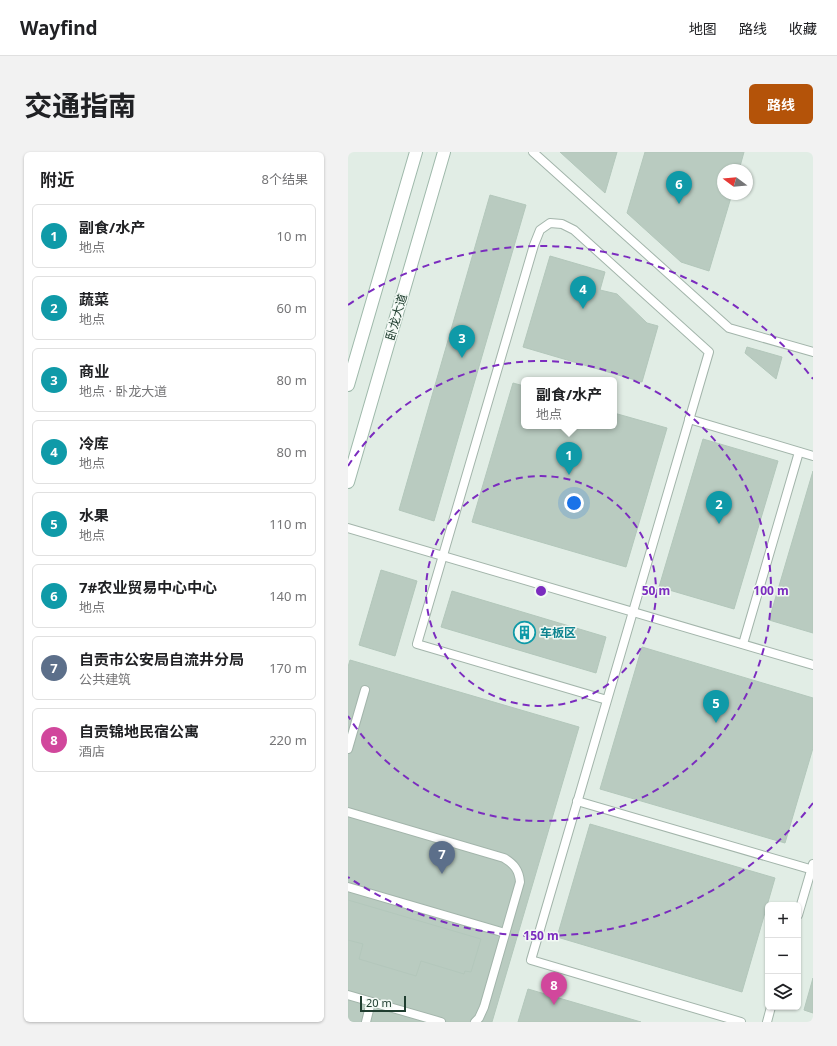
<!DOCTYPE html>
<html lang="zh">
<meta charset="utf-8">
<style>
:root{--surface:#fff;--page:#f2f2f2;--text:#202124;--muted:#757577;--line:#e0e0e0;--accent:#b45309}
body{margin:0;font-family:"Noto Sans","Noto Sans SC",sans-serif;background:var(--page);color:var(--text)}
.controls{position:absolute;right:12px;bottom:12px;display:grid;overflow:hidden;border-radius:6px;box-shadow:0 1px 3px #0004}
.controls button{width:36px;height:36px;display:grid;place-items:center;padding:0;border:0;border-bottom:1px solid var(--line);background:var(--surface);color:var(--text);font:20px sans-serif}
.compass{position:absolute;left:369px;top:12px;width:36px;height:36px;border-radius:50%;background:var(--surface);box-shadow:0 1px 3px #0004;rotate:286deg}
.scale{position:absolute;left:12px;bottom:10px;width:46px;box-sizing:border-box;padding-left:4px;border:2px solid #203e30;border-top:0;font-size:11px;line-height:14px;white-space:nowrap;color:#203e30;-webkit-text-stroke:3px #f2f9f4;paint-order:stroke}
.you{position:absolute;left:226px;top:351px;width:14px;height:14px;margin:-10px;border:3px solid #fff;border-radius:50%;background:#1a73e8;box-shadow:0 0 0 6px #1a73e833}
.badge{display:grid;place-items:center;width:26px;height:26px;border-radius:50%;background:var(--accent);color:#fff;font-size:13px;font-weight:700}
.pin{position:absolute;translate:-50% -33px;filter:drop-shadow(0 1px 2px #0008)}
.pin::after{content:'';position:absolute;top:21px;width:14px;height:12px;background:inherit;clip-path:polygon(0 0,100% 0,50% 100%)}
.popup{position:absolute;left:173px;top:225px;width:96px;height:52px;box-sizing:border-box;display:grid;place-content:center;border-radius:6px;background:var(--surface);filter:drop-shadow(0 1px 3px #0005);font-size:13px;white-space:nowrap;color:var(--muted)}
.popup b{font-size:15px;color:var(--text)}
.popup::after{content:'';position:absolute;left:50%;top:100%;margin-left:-8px;border:8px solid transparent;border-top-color:var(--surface)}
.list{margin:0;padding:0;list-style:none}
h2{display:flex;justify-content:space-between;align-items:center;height:52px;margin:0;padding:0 16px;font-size:17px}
h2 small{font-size:13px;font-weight:400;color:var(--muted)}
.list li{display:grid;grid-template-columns:26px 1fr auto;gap:12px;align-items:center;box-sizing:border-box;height:64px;margin:0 8px 8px;padding:0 8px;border:1px solid var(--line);border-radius:6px}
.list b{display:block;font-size:15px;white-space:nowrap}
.list p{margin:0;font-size:13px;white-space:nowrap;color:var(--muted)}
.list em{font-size:13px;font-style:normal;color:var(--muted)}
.icon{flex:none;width:22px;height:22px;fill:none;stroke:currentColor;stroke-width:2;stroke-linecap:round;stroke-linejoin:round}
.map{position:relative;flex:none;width:465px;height:870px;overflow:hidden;border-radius:6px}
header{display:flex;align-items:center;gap:24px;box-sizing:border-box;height:56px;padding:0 20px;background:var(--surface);border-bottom:1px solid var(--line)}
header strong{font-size:19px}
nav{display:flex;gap:22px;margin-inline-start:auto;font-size:14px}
.intro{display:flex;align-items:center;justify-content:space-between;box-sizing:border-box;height:96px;padding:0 24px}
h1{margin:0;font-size:28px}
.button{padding:10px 18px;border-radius:6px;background:var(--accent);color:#fff;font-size:14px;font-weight:700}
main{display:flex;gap:24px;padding:0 24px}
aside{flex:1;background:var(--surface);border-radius:6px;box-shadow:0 1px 3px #0004}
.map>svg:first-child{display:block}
.building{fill:#b9cbc0;stroke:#b3c7bb}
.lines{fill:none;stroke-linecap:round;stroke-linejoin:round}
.lane-casing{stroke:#a3b5ab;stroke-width:10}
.secondary-casing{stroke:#9fb9ab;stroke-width:14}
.lane{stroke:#fff;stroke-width:8}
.secondary{stroke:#fff;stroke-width:12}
.ring{fill:none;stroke:#7b2cbf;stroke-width:2;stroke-dasharray:7 5}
.labels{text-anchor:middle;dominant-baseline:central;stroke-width:3;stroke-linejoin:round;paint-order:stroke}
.street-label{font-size:12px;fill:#203e30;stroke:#f2f9f4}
.culture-label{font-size:12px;font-weight:bold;fill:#0d838f;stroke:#f2f9f4;text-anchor:start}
.centre{fill:#7b2cbf;stroke:#f2f9f4;stroke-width:2}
.ring-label{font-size:12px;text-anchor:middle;font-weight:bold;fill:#7b2cbf;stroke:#f2f9f4;stroke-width:3;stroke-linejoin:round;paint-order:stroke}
</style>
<header>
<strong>Wayfind</strong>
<nav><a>地图</a><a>路线</a><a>收藏</a></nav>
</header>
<div class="intro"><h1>交通指南</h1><a class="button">路线</a></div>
<main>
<aside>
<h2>附近<small>8个结果</small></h2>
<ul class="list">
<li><span class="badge" style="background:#0f9aa8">1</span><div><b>副食/水产</b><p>地点</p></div><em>10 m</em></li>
<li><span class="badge" style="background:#0f9aa8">2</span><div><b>蔬菜</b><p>地点</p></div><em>60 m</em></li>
<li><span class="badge" style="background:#0f9aa8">3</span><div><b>商业</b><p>地点 · 卧龙大道</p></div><em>80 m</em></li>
<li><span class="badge" style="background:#0f9aa8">4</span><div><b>冷库</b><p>地点</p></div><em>80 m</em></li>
<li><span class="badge" style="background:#0f9aa8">5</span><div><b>水果</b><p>地点</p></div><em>110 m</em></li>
<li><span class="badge" style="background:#0f9aa8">6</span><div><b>7#农业贸易中心中心</b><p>地点</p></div><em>140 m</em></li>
<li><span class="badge" style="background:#5c6f8a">7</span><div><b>自贡市公安局自流井分局</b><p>公共建筑</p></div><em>170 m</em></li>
<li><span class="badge" style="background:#d1479c">8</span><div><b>自贡锦地民宿公寓</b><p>酒店</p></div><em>220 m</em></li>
</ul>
</aside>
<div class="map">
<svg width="465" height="870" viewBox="0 0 465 870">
<rect width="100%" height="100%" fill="#e1ede5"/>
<g class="building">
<path d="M212,0H269L257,41Z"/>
<path d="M297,0H396L391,18H375V42H384L361,119L333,110L279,61Z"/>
<path d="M142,43L178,53L86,369L51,358Z"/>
<path d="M202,104L257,120L252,138L269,142L299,171L310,174L294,230L175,195Z"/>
<path d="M399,195L434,205L428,227L397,201Z"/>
<path d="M165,231L176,234V274H266V261L319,276L278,415L124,370Z"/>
<path d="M355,287L430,309L386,457L311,435Z"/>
<path d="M465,319V481L421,468Z"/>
<path d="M33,418L69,429L47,504L11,493Z"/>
<path d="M104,439L258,485L248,521L93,475Z"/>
<path d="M294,495L465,546V596L437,691L252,637Z"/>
<path d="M2,508L231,575L144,870H0V515Z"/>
<path d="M242,672L427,726L394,840L209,785Z"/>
<path d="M0,748L133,787L123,820L117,819L116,822L73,809L68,824L11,807L15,792L0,788Z"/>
<path d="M465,826V861L456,858Z"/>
<path d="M180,837L293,870H170Z"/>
</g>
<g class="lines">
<defs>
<g id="lane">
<path d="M185,0L381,176L465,200"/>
<path d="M341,267L465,304"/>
<path d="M0,376L465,513"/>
<path d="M395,492L451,300"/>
<path d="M259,548L69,492L186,93L192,78L202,71L214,72L226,78L361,200L183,808L393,870"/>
<path d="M0,597L17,538"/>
<path d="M229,649L465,718"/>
<path d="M0,660L156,706C166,712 171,718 172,730L136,855L131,866L127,870"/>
<path d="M0,735L157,781"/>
<path d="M450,763L465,712"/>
<path d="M0,843L93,870"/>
<path d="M18,870L23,850"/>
<path d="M419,870L423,855"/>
</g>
<g id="secondary">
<path d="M0,233L68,0"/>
<path d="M0,330L96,0"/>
</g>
</defs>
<use href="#lane" class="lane-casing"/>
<use href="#secondary" class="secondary-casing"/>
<use href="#lane" class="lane"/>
<use href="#secondary" class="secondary"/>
</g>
<g class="ring">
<circle cx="193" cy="439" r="115"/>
<path d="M0 314A230 230 0 1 1 0 564"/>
<path d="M465 651A345 345 0 0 1 0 725M0 153A345 345 0 0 1 465 227"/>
</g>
<defs>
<symbol id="building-ring" viewBox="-11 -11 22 22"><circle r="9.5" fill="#f2f9f4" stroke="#0f9aa8" stroke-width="1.5"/><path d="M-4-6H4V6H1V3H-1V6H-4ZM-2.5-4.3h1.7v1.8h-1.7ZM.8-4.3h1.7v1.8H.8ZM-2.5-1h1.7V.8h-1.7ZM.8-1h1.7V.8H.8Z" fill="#0f9aa8"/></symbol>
</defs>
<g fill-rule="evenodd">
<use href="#building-ring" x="164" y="468" width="25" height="25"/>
</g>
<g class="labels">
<g class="street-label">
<text transform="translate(48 165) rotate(-74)">卧龙大道</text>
</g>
<g class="culture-label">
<text x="192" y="480">车板区</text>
</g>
</g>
<circle cx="193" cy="439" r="6" class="centre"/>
<g class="ring-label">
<text x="308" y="443">50 m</text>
<text x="423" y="443">100 m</text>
<text x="193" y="788">150 m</text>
</g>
</svg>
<div class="controls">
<button>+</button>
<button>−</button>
<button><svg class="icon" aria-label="layers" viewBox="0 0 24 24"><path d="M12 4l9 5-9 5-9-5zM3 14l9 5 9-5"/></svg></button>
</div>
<svg class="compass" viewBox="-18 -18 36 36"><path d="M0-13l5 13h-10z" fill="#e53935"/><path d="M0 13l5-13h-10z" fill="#757577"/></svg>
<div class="scale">20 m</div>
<div class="you"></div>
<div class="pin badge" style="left:221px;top:323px;background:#0f9aa8">1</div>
<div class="popup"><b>副食/水产</b>地点</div>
<div class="pin badge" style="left:371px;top:372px;background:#0f9aa8">2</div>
<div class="pin badge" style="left:114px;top:206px;background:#0f9aa8">3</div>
<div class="pin badge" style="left:235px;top:157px;background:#0f9aa8">4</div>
<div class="pin badge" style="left:368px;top:571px;background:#0f9aa8">5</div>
<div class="pin badge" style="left:331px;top:52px;background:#0f9aa8">6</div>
<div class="pin badge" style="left:94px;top:722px;background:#5c6f8a">7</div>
<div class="pin badge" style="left:206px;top:853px;background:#d1479c">8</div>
</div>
</main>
